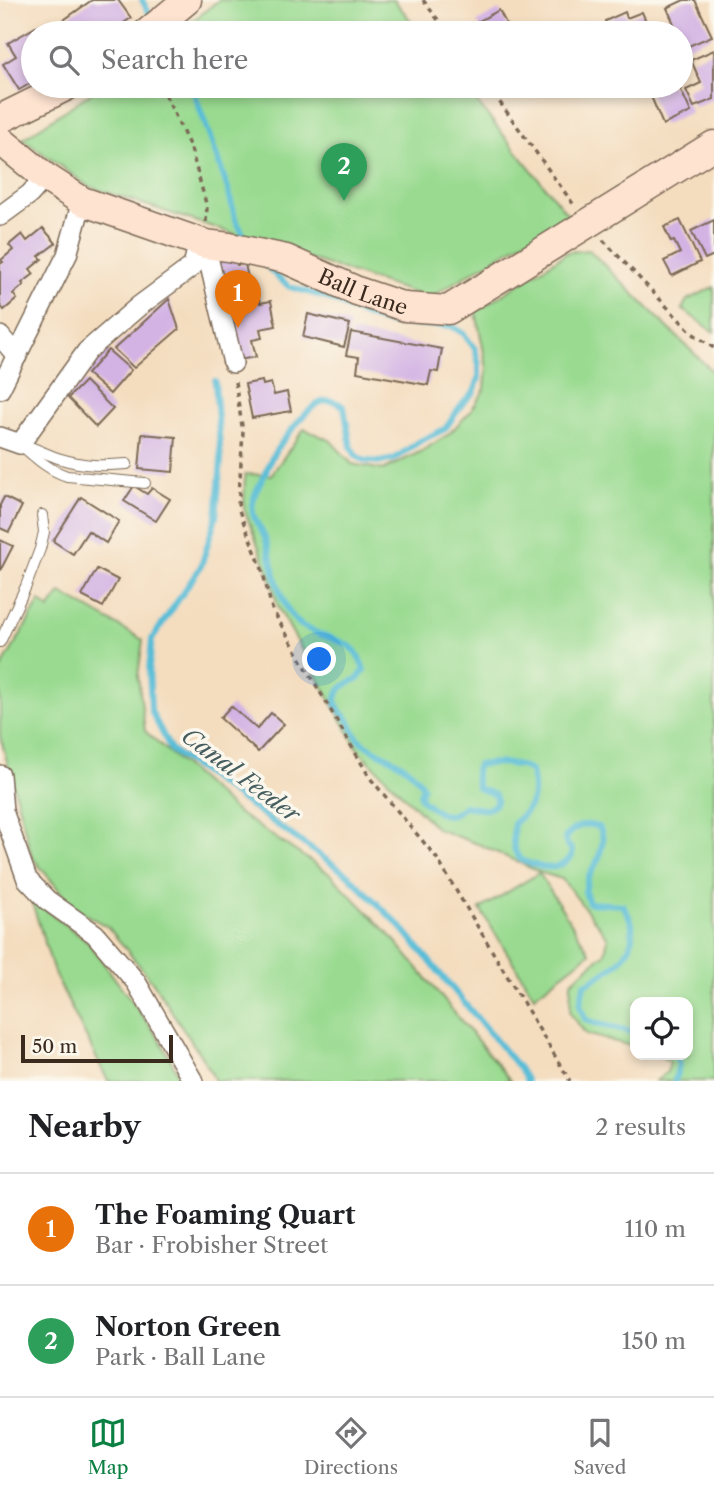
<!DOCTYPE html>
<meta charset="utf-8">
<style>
:root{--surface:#fff;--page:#f2f2f2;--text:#202124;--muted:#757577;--line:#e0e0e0;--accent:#0b8043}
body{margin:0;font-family:"Libre Caslon Text",serif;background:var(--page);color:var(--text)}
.controls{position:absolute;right:21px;bottom:21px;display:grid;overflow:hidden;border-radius:14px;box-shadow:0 4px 10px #0003}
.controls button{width:63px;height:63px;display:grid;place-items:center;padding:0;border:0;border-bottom:2px solid var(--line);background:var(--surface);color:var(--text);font:35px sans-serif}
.scale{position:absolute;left:21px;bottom:18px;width:152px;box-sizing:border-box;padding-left:7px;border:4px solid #3b2a1e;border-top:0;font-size:19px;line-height:24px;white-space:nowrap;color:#3b2a1e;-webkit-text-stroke:5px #fbf7ec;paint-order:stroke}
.you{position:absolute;left:320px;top:660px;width:24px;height:24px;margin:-18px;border:5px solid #fff;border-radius:50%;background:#1a73e8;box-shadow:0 0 0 10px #1a73e833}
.badge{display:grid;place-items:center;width:46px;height:46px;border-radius:50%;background:var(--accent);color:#fff;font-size:23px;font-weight:700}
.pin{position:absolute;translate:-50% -58px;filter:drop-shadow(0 2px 4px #0008)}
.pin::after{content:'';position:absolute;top:37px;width:24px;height:21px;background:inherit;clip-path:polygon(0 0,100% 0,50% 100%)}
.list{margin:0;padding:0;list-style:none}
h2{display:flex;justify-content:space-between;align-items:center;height:91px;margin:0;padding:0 28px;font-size:30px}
h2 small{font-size:23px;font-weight:400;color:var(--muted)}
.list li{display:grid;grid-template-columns:46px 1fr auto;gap:21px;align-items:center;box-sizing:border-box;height:112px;padding:0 28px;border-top:2px solid var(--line)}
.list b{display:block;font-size:26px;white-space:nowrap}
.list p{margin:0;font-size:23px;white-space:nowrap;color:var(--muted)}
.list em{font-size:23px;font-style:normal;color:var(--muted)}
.icon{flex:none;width:38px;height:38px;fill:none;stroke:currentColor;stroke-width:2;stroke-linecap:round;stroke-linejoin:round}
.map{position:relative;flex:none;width:714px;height:1081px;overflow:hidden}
.search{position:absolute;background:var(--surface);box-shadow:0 4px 10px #0003;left:21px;right:21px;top:21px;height:77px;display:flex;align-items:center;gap:18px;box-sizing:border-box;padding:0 24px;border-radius:38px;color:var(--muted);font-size:26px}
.sheet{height:315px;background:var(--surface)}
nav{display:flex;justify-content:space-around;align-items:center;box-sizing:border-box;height:98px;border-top:2px solid var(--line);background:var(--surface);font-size:19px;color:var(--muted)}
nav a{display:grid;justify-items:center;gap:4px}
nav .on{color:var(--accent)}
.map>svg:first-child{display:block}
.green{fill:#99da90;stroke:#6a8257;stroke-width:2}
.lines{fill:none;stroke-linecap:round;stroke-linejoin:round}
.stream{stroke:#58bdd7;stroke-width:6}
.building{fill:#d3b3e4}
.lane-casing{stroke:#7c6956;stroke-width:12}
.street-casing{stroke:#7c6956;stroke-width:22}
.secondary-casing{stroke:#7c6956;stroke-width:31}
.path{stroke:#7c6956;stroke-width:3.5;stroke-dasharray:5 5;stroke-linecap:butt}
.lane{stroke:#fff;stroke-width:10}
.street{stroke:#fff;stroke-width:19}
.secondary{stroke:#fee3d1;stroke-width:28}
.labels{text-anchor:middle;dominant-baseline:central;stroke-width:7;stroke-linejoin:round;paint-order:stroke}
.street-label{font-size:21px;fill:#3b2a1e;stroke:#fbf7ec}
.water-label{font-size:23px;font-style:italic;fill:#455d5f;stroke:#fbf7ec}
</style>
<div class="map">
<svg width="714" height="1081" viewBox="0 0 714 1081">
<rect width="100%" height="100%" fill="#fbf7ec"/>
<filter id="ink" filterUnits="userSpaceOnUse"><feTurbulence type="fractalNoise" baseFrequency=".0143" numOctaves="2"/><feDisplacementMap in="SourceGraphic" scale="14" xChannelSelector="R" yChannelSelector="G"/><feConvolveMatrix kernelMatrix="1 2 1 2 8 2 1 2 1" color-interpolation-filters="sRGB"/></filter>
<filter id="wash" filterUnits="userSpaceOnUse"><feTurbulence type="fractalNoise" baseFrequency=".00686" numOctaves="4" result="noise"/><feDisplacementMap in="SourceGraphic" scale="28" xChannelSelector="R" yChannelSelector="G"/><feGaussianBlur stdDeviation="1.57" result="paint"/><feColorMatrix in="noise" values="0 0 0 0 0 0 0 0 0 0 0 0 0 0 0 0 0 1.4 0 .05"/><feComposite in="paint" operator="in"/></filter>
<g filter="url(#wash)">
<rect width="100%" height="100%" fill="#f4ddbf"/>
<g class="green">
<path d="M219,0H394L421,33H177Z"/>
<path d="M101,86H464L568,215L429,298L88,186L23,139Z"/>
<path d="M589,250L714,373V1081H656L667,1072L670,1062L658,1055H688V1002H635V1047L586,1034L570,1013L571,982L605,953L608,938L562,879L539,872L483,846L437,829L359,751L278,607L270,576L244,509L245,474L271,475L304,429L330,440L352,464L383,470L420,452L449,434L470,412L485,389L487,368L476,312L568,252Z"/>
<path d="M714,287V332L682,309L687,300Z"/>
<path d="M61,593L143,640L138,676L145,731L238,813L330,874L391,936L511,1081H215L210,1070L152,981L108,927L74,908L32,857L0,735V670L40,601L49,609Z"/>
<path d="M539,873L590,953L534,996L480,909Z"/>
<path d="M31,899L88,942L160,1040L182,1081H108L55,975Z"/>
</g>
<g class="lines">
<g class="stream">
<path d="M142,0L153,20"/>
<path d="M192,86L228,189L235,218L247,242"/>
<path d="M267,266L278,278L290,287L325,297L361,314L386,323L451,326L464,334L475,349L479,365V378L474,392L463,403L445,429L420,441L394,459L381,462L366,461L356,456L351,447L344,407C326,393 313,405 300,420C290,432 278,445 271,459C269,464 267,469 265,474C260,483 254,493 253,503C250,518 260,525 265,538C274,563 278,609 301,625C315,635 338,638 351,647C358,652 361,662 364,670L358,679C345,683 328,695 340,711C342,713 345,715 347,718C352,726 354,736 362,742C385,759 408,761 423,787L420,793L421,799C436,811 447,824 464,806C476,806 488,816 497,801L495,795L478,788C476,780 474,772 478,765C494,762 517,762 531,771C536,796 534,806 514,823C513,833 511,847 518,856C520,860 528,863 532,864C548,870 561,869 572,856V850L566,843L565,838C574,826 587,821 600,828L603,840L599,858L588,878L585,892L589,903L623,905C626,911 631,918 632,925C637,958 607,971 584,985L580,1005L585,1019C601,1027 618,1027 635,1033"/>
<path d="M215,381L221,460L216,517L201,566L152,639L149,668L151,711L171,750L348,875L401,927L519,1068L527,1081"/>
<path d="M675,1081L679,1064L675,1055"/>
</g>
</g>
<g id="blocks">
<g class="building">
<path d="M92,0H118L131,18L109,33H54L51,29Z"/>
<path d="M684,0H695L712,36L684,48L681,40V33H678L667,8Z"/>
<path d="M499,10L511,33H484L477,22Z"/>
<path d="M625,12L627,18L642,12L651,33H610L605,21Z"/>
<path d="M39,25L44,33H33V82L19,90L3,64L16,56L8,43Z"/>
<path d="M714,50V99L694,107L686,90L701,83L691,60Z"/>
<path d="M669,86H679L691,112L663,125L650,94Z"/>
<path d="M680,220L700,262L672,276L664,261L680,253L674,241L671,242L664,227Z"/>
<path d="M714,220V255L705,259L691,231Z"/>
<path d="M43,228L56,243L39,256L42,259L30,269L34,274L22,283L24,285L13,294L17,299L4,310L0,305V264L3,262L1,260L13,250L9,245L22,234L27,241Z"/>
<path d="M236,257L237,265L245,264L251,292L257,291L260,303L271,301L276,326L260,329L262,338L252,340L256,357L238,360L218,261Z"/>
<path d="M169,299L179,329L134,368L114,349Z"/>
<path d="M308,314L350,324L344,347L303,337Z"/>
<path d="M351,332L442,349L438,372L431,371L428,385L357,372L359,357L346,355Z"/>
<path d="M108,350L131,370L110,394L87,374Z"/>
<path d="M85,381L113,409L96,427L68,398Z"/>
<path d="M262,381L263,385L271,383L274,395L287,392L291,411L252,418L245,384Z"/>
<path d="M142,434L176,437L173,472L139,469Z"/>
<path d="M134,486L147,494L152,488L170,499L156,521L124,501Z"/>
<path d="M4,497L22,506L9,532L0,528V505Z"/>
<path d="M81,497L119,521L106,543L88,531L73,554L53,541Z"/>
<path d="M0,540L13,546L0,571Z"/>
<path d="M97,569L118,580L103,607L82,596Z"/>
<path d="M231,706L257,729L271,713L284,724L258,752L220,718Z"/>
</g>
</g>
</g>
<g filter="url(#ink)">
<use href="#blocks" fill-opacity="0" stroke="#7c6956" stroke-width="2"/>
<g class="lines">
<defs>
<g id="lane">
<path d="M20,444C35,457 48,470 67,476L145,483"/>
<path d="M24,445C37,449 48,455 61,459C84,466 103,466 127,464"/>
<path d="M0,642L26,586L40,549L44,532L42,515"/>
</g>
<g id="street">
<path d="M0,216L30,194L45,177"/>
<path d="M205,244L233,363"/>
<path d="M0,336L17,356"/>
<path d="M0,389L67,255L82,201"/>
<path d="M0,437L20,444L87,351L139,306L193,266L199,241"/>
<path d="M0,775L3,811L27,879L47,900L95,934L136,982L193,1081"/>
</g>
<g id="secondary">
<path d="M147,33L187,0"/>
<path d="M0,119L67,86"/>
<path id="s1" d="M0,140L45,177L82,201L205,244L229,247L286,259L357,291L405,307L448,310L714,145"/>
</g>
</defs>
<use href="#lane" class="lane-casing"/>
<use href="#street" class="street-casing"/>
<use href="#secondary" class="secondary-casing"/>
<g class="path">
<path d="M423,0L448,33"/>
<path d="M161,86L191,149L207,207L206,222"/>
<path d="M488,86L574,205"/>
<path d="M603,240L692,333L714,348"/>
<path d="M235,382L243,432L238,508L262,569L272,609L370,778L436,857L570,1081"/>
</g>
<use href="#lane" class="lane"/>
<use href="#street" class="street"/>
<use href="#secondary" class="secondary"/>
</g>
</g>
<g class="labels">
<g class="street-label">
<text stroke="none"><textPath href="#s1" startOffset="399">Ball Lane</textPath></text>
</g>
<g class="water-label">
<text transform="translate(241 775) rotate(37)">Canal Feeder</text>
</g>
</g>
</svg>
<div class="controls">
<button><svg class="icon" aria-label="locate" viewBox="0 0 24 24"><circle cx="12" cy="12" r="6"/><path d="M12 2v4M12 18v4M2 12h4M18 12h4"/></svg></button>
</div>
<div class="scale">50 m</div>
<div class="you"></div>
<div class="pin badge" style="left:238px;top:328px;background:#e8710a">1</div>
<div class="pin badge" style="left:344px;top:201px;background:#2e9e5b">2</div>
<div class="search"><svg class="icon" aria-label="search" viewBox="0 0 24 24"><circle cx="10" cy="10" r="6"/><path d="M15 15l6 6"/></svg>Search here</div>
</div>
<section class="sheet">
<h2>Nearby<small>2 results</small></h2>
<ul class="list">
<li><span class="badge" style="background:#e8710a">1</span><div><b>The Foaming Quart</b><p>Bar · Frobisher Street</p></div><em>110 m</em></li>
<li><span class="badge" style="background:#2e9e5b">2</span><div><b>Norton Green</b><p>Park · Ball Lane</p></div><em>150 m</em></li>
</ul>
</section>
<nav>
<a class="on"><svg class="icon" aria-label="map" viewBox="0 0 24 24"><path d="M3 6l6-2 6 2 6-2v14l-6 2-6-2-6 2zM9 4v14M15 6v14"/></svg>Map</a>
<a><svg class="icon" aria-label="directions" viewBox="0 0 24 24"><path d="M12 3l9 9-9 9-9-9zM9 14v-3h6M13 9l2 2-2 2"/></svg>Directions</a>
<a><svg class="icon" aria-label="saved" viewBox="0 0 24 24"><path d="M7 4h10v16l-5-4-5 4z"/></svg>Saved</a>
</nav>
